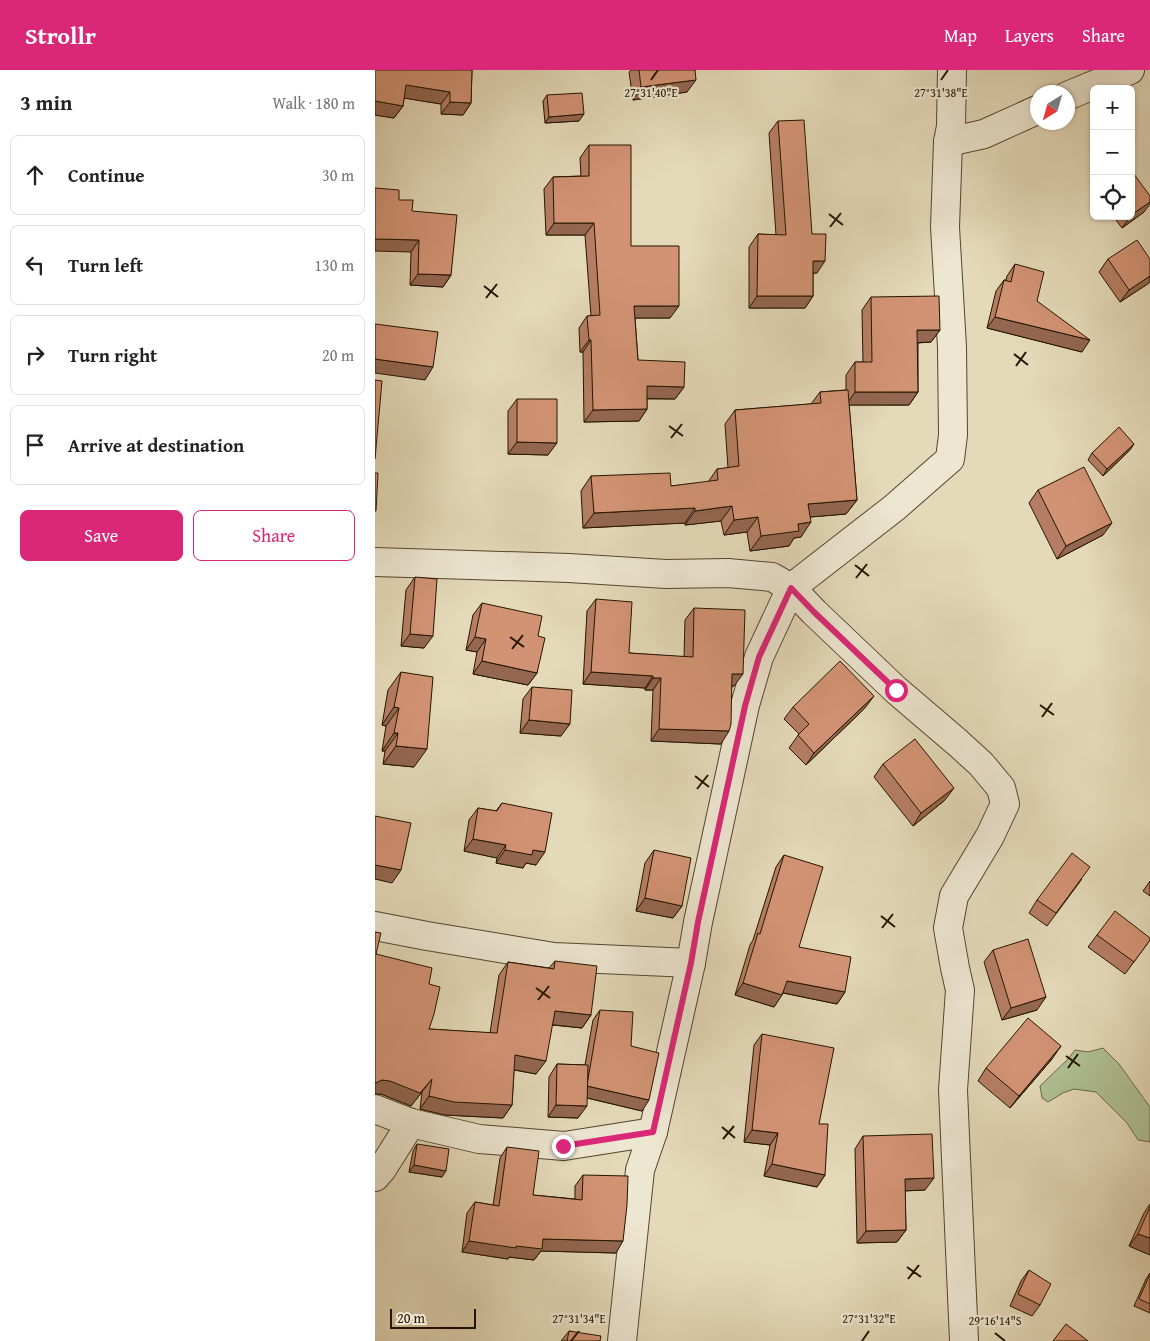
<!DOCTYPE html>
<meta charset="utf-8">
<style>
:root{--surface:#fff;--page:#f2f2f2;--text:#222;--muted:#767676;--line:#e0e0e0;--accent:#db2777}
body{margin:0;font-family:"Gentium Book Plus",serif;background:var(--page);color:var(--text)}
.controls{position:absolute;right:15px;top:15px;display:grid;overflow:hidden;border-radius:8px;box-shadow:0 1px 4px #0004}
.controls button{width:45px;height:45px;display:grid;place-items:center;padding:0;border:0;border-bottom:1px solid var(--line);background:var(--surface);color:var(--text);font:25px sans-serif}
.compass{position:absolute;left:655px;top:15px;width:45px;height:45px;border-radius:50%;background:var(--surface);box-shadow:0 1px 4px #0004;rotate:217deg}
.scale{position:absolute;left:15px;bottom:12px;width:86px;box-sizing:border-box;padding-left:5px;border:2px solid #241400;border-top:0;font-size:14px;line-height:18px;white-space:nowrap;color:#241400;-webkit-text-stroke:4px #ede6d1;paint-order:stroke}
.stop{position:absolute;width:15px;height:15px;margin:-11px;border:4px solid #db2777;border-radius:50%;background:#fff}
.stop.end{background:#db2777;border-color:#fff;box-shadow:0 1px 5px #0008}
.list{margin:0;padding:0;list-style:none}
h2{display:flex;justify-content:space-between;align-items:center;height:65px;margin:0;padding:0 20px;font-size:21px}
h2 small{font-size:16px;font-weight:400;color:var(--muted)}
.list li{display:grid;grid-template-columns:32px 1fr auto;gap:15px;align-items:center;box-sizing:border-box;height:80px;margin:0 10px 10px;padding:0 10px;border:1px solid var(--line);border-radius:8px}
.list b{display:block;font-size:19px;white-space:nowrap}
.list em{font-size:16px;font-style:normal;color:var(--muted)}
.actions{display:flex;gap:10px;padding:15px 20px}
.actions a{flex:1;padding:11px 0;border:1px solid var(--accent);border-radius:8px;text-align:center;font-size:18px;color:var(--accent)}
.actions .main{background:var(--accent);color:#fff}
.icon{flex:none;width:28px;height:28px;fill:none;stroke:currentColor;stroke-width:2;stroke-linecap:round;stroke-linejoin:round}
.map{position:relative;flex:none;width:775px;height:1271px;overflow:hidden}
header{display:flex;align-items:center;gap:30px;box-sizing:border-box;height:70px;padding:0 25px;background:var(--accent);color:#fff}
header strong{font-size:24px}
nav{display:flex;gap:28px;margin-inline-start:auto;font-size:18px}
main{display:flex}
aside{flex:1;background:var(--surface)}
.map>svg:first-child{display:block}
.green{fill:#afc093;stroke:#6a6a4a}
.lines{fill:none;stroke-linecap:round;stroke-linejoin:round}
.minor-casing{stroke:#54452e;stroke-width:30}
.minor{stroke:#ede6d1;stroke-width:28}
.wall{fill:#b57e64;stroke:#241400}
.shaded-wall{fill:#936751;stroke:#241400}
.building{fill:#d29374;stroke:#241400}
.route{stroke:#db2777;stroke-width:6}
.ticks{fill:none;stroke:#241400;stroke-width:2}
.ticks-label{font-size:12px;text-anchor:middle;fill:#241400;stroke:#ede6d1;stroke-width:4.5;stroke-linejoin:round;paint-order:stroke}
</style>
<header>
<strong>Strollr</strong>
<nav><a>Map</a><a>Layers</a><a>Share</a></nav>
</header>
<main>
<aside>
<h2>3 min<small>Walk · 180 m</small></h2>
<ul class="list">
<li><svg class="icon" aria-label="ahead" viewBox="0 0 24 24"><path d="M12 20V5M6 11l6-6 6 6"/></svg><div><b>Continue</b></div><em>30 m</em></li>
<li><svg class="icon" aria-label="left" viewBox="0 0 24 24"><path d="M17 20v-9H6M10 6l-5 5 5 5"/></svg><div><b>Turn left</b></div><em>130 m</em></li>
<li><svg class="icon" aria-label="right" viewBox="0 0 24 24"><path d="M7 20v-9h11M14 6l5 5-5 5"/></svg><div><b>Turn right</b></div><em>20 m</em></li>
<li><svg class="icon" aria-label="arrive" viewBox="0 0 24 24"><path d="M6 21V4h12l-3 4 3 4H6"/></svg><div><b>Arrive at destination</b></div></li>
</ul>
<div class="actions"><a class="main">Save</a><a>Share</a></div>
</aside>
<div class="map">
<svg width="775" height="1271" viewBox="0 0 775 1271">
<rect width="100%" height="100%" fill="#e4d9b8"/>
<filter id="stains"><feTurbulence type="fractalNoise" baseFrequency=".004" numOctaves="4"/><feColorMatrix values="0 0 0 0 .2 0 0 0 0 .09 0 0 0 0 .02 0 0 0 .5 -.17"/></filter>
<radialGradient id="worn" r=".72"><stop offset=".6" stop-color="#630" stop-opacity="0"/><stop offset="1" stop-color="#630" stop-opacity=".3"/></radialGradient>
<path class="green" d="M728,978L744,994L775,1037V1072L763,1070L752,1053L721,1022L699,1019L688,1023L673,1032L667,1028L665,1016L692,990L700,980L713,982Z"/>
<g class="lines">
<defs>
<g id="minor">
<path d="M692,26L755,0"/>
<path d="M573,72L609,64L662,40"/>
<path d="M0,492L194,498L291,504L353,503L397,507L416,518L439,542L521,620L583,673L606,694L626,718L630,734L615,766L579,826L573,858L580,898L585,920L578,1020L589,1271"/>
<path d="M0,856L52,866L179,887L316,893"/>
<path d="M0,1039L36,1053L104,1069L189,1076L278,1062"/>
<path d="M0,1107L7,1099L36,1053"/>
<path d="M247,1271L265,1100L278,1062L316,893L323,852L370,635L384,587L416,518L519,438L575,389L578,365L577,277L570,157L573,72L576,56L577,0"/>
</g>
</defs>
<use href="#minor" class="minor-casing"/>
<use href="#minor" class="minor"/>
</g>
<g class="wall">
<path d="M0,0H97L96,33L88,45L66,44V34L29,28L28,36L19,48L0,45Z"/>
<path d="M256,0H320L312,22L258,30L254,2Z"/>
<path d="M172,25L204,51L170,53L168,31Z"/>
<path d="M403,51L437,164L442,203H438V226L430,238H374V177L383,164L401,165L394,63Z"/>
<path d="M214,75L256,176L295,248H260L263,290L309,317L300,329H272V339L264,351L209,352L208,282H205L204,258L212,246H216L210,165H171L169,119L178,107L206,106L205,88Z"/>
<path d="M719,107V119L715,113Z"/>
<path d="M24,130L37,141L76,205L68,217L35,215L36,182Z"/>
<path d="M769,142L747,158L738,146H756Z"/>
<path d="M733,189L774,213L745,232L724,202Z"/>
<path d="M640,194L662,231L707,282L612,258L621,221L629,210H631L632,206Z"/>
<path d="M496,227L565,260L556,272L543,273V322L534,335H474L482,430L471,444L435,447L426,467L419,468L414,476L375,481L372,462L349,465L346,451L310,455V453L208,458L206,421L216,406L296,416L333,412L342,399L353,398L350,354L360,340L436,334L445,322L471,320V305L480,292H488L487,240Z"/>
<path d="M142,329L173,385L133,384V341Z"/>
<path d="M755,380L728,406L713,390L717,383Z"/>
<path d="M663,420L728,465L682,489L654,433Z"/>
<path d="M40,507L49,578L26,576L31,520Z"/>
<path d="M221,529L254,583L309,587L310,550L319,538L359,616H357L346,674L276,671L278,620H270V618L208,614L212,541Z"/>
<path d="M107,533L163,566L162,603L153,615L98,604L102,582L91,580L98,545Z"/>
<path d="M26,602L39,697L8,694L10,681H7L11,656L7,655L13,620Z"/>
<path d="M157,617L186,666L145,663L148,629Z"/>
<path d="M418,637L490,638L431,695L414,678L424,664L409,649Z"/>
<path d="M508,694L570,730L538,756L499,707Z"/>
<path d="M127,733L161,795L151,793L148,798L121,793L122,788L89,781L94,750L103,738L121,741Z"/>
<path d="M279,780L307,836L298,848L261,841L270,793Z"/>
<path d="M409,785L424,877L470,922L462,934L408,923L399,937L360,925L375,875L378,870L401,797Z"/>
<path d="M707,809L672,856L654,843L662,830Z"/>
<path d="M775,811V826L768,821Z"/>
<path d="M0,862L1,884L54,914V959L115,963L124,905L133,892L174,898L180,891L216,945L207,958L177,955L161,1004L139,1000L137,1035L128,1048L70,1045L45,1039L47,1022L36,1036L6,1024H0Z"/>
<path d="M722,865L775,870L750,904L713,877Z"/>
<path d="M618,880L662,940L627,950L609,892Z"/>
<path d="M225,940L256,976L267,1041L212,1028L203,1048L173,1047L174,1007L182,994L210,995L218,950Z"/>
<path d="M387,964L450,1105L442,1117L389,1106L395,1075L369,1072L379,975Z"/>
<path d="M677,989L635,1038L603,1011L611,998Z"/>
<path d="M488,1066L550,1120L530,1121L531,1160L522,1172L482,1173L480,1079Z"/>
<path d="M42,1074L67,1107L34,1102L38,1081Z"/>
<path d="M132,1077L158,1125L200,1129V1116L208,1105L241,1183L166,1181L159,1190L134,1187L133,1189L87,1182L92,1143L100,1132L118,1135L125,1088Z"/>
<path d="M775,1134V1185L754,1176L769,1143Z"/>
<path d="M654,1200L665,1235L657,1246L635,1236L646,1211Z"/>
<path d="M775,1203V1243L759,1236L771,1209Z"/>
<path d="M194,1261L225,1271H186Z"/>
</g>
<g class="shaded-wall">
<path d="M321,10L312,22L258,30L266,17Z"/>
<path d="M31,15L75,22L66,34L23,27Z"/>
<path d="M0,31L28,36L19,48L0,45Z"/>
<path d="M75,32L96,33L88,45L66,44Z"/>
<path d="M209,44L204,51L170,53L174,47Z"/>
<path d="M775,132V134L769,142L747,158L756,145Z"/>
<path d="M179,153H219L210,165H171Z"/>
<path d="M0,169L44,170L36,182L0,181Z"/>
<path d="M438,191H450L442,203H430Z"/>
<path d="M43,204L76,205L68,217L35,215Z"/>
<path d="M775,206V211L774,213L745,232L754,220Z"/>
<path d="M382,226H438L430,238H374Z"/>
<path d="M259,236H304L295,248H251Z"/>
<path d="M620,247L715,270L707,282L612,258Z"/>
<path d="M542,260H565L556,272L534,273Z"/>
<path d="M214,270H216L208,282H205Z"/>
<path d="M0,289L58,297L50,310L0,303Z"/>
<path d="M272,316L309,317L300,329L263,328Z"/>
<path d="M480,322H543L534,335H471Z"/>
<path d="M272,339L264,351L209,352L218,340Z"/>
<path d="M142,372L182,373L173,385L133,384Z"/>
<path d="M759,374L755,380L728,406L732,399Z"/>
<path d="M482,430L471,444L423,448L433,434Z"/>
<path d="M357,436L346,451L310,455L320,441Z"/>
<path d="M320,438L310,453L208,458L219,443Z"/>
<path d="M383,447L372,462L349,465L359,450Z"/>
<path d="M436,452L426,467L419,468L414,476L375,481L386,466L423,454Z"/>
<path d="M737,453L728,465L682,489L691,476Z"/>
<path d="M35,564L58,566L49,578L26,576Z"/>
<path d="M100,567L111,569L102,582L91,580Z"/>
<path d="M107,591L162,603L153,615L98,604Z"/>
<path d="M216,602L278,606L270,618L208,614Z"/>
<path d="M357,604H368L359,616H349Z"/>
<path d="M278,608H286L278,620H270Z"/>
<path d="M499,626L490,638L431,695L439,683Z"/>
<path d="M19,637L24,638L11,656L7,655Z"/>
<path d="M154,650L195,654L186,666L145,663Z"/>
<path d="M284,659L354,661L346,674L276,671Z"/>
<path d="M19,663H23L10,681H7Z"/>
<path d="M21,676L52,679L39,697L8,694Z"/>
<path d="M579,718L570,730L538,756L546,743Z"/>
<path d="M98,769L131,775L122,788L89,781Z"/>
<path d="M130,780H158L170,782L161,795L151,793L148,798L121,793Z"/>
<path d="M0,795L26,800L17,813L0,809Z"/>
<path d="M270,828L307,836L298,848L261,841Z"/>
<path d="M412,911L470,922L462,934L404,922Z"/>
<path d="M368,913L407,925L399,937L360,925Z"/>
<path d="M671,927L662,940L627,950L636,938Z"/>
<path d="M180,941L216,945L207,958L171,954Z"/>
<path d="M686,976L677,989L635,1038L644,1026Z"/>
<path d="M140,985L171,991L161,1004L130,998Z"/>
<path d="M57,1009L36,1036L6,1024H0V1012L7,1010Z"/>
<path d="M212,1016L274,1030L267,1041L204,1026Z"/>
<path d="M54,1026L137,1035L128,1048L70,1045L45,1039Z"/>
<path d="M181,1035L212,1036L203,1048L173,1047Z"/>
<path d="M377,1060L403,1063L395,1075L369,1072Z"/>
<path d="M397,1094L450,1105L442,1117L389,1106Z"/>
<path d="M39,1095L71,1101L67,1107L34,1102Z"/>
<path d="M559,1108L550,1120L521,1121L530,1109Z"/>
<path d="M531,1160L522,1172L482,1173L491,1161Z"/>
<path d="M763,1164L775,1168V1185L754,1176Z"/>
<path d="M168,1169L248,1171L241,1183L166,1181L159,1190L134,1187L133,1189L87,1182L94,1171L141,1176Z"/>
</g>
<g class="building">
<path d="M0,0H97L96,33L75,32V22L31,15L28,36L0,31Z"/>
<path d="M264,0H320L321,10L266,17Z"/>
<path d="M207,23L209,44L174,47L172,25Z"/>
<path d="M429,50L437,164H451L450,191H438V226H382L383,164L411,165L403,51Z"/>
<path d="M214,75H256V176H304V236H259L263,290L310,292L309,317L272,316V339L218,340L216,270H214L212,246L225,245L219,153H179L178,107L214,106Z"/>
<path d="M756,100L775,126V132L756,145Z"/>
<path d="M0,118L24,120V130H38L37,141L82,145L76,205L43,204L44,170L0,169Z"/>
<path d="M762,170L775,189V206L754,220L733,189Z"/>
<path d="M640,194L669,202L662,231L715,270L620,247L629,210L636,212Z"/>
<path d="M564,226L565,260H542L543,322H480V292H497L496,227Z"/>
<path d="M0,254L63,262L58,297L0,289Z"/>
<path d="M0,310L7,311L0,389Z"/>
<path d="M473,320L482,430L433,434L436,452L423,454L424,461L386,466L383,447L359,450L357,436L320,441V438L219,443L216,406L295,403L296,416L343,410L342,399L364,396L360,340L446,333L445,322Z"/>
<path d="M142,329H182V373L142,372Z"/>
<path d="M744,357L759,374L732,399L717,383Z"/>
<path d="M709,397L737,453L691,476L663,420Z"/>
<path d="M0,403H3L1,441H0Z"/>
<path d="M40,507L62,509L58,566L35,564Z"/>
<path d="M221,529L257,532L254,583L318,587L319,538L370,540L368,604H357L356,654L354,661L284,659L286,608H278V606L216,602Z"/>
<path d="M107,533L167,546L163,566L170,568L162,603L107,591L111,569L100,567Z"/>
<path d="M465,591L499,626L439,683L423,665L434,654L418,637Z"/>
<path d="M26,602L58,607L52,679L21,676L23,663H19L24,638L19,637Z"/>
<path d="M157,617L197,620L195,654L154,650Z"/>
<path d="M540,669L579,718L546,743L508,694Z"/>
<path d="M127,733L177,743L170,782L158,780L157,785L130,780L131,775L98,769L103,738L122,741Z"/>
<path d="M0,746L36,753L26,800L0,795Z"/>
<path d="M279,780L316,788L307,836L270,828Z"/>
<path d="M697,783L715,797L681,843L662,830Z"/>
<path d="M409,785L448,797L424,877L476,887L470,922L412,911L407,925L368,913L383,863L385,864Z"/>
<path d="M740,841L775,868V870L759,892L722,865Z"/>
<path d="M0,862L6,863L1,884L57,898L54,914L65,917L59,944L54,959L122,963L133,892L179,899L180,891L222,896L216,945L180,941L171,991L140,985L137,1035L79,1032L54,1026L57,1009L45,1023L15,1011L7,1010L1,1013L0,1012Z"/>
<path d="M653,869L671,927L636,938L618,880Z"/>
<path d="M225,940L258,942L256,976L284,983L274,1030L212,1016L213,1009Z"/>
<path d="M653,948L686,976L644,1026L611,998Z"/>
<path d="M387,964L459,978L444,1054H453L450,1105L397,1094L403,1063L377,1060Z"/>
<path d="M182,994L213,995L212,1036L181,1035Z"/>
<path d="M557,1064L559,1108L530,1109L531,1160L491,1161L488,1066Z"/>
<path d="M42,1074L74,1079L71,1101L39,1095Z"/>
<path d="M132,1077L164,1081L158,1125L207,1130L208,1105L253,1106L252,1135L248,1171L168,1169L167,1179L141,1176V1178L94,1171L100,1132L124,1136Z"/>
<path d="M775,1137V1168L763,1164Z"/>
<path d="M654,1200L676,1214L665,1235L643,1224Z"/>
<path d="M775,1204V1234L764,1229Z"/>
<path d="M691,1254L713,1271H678Z"/>
<path d="M194,1261L226,1266L225,1271H192Z"/>
</g>
<g class="lines">
<path class="route" d="M188,1076L278,1062L316,893L323,852L370,636L384,587L416,518L439,542L521,620"/>
</g>
<path class="ticks" d="M276,10L283,0M566,10L573,0M454,144L468,155M455,157L466,143M109,216L123,227M111,228L122,214M639,284L653,295M641,296L651,282M294,356L308,366M296,368L307,354M480,495L494,506M481,508L492,494M135,567L149,577M137,579L148,565M665,635L679,645M667,647L677,633M320,706L334,717M322,719L333,705M506,846L520,857M507,858L518,844M161,918L175,928M163,930L174,916M691,986L705,996M693,998L703,984M347,1057L360,1068M348,1069L359,1056M532,1197L546,1207M533,1209L544,1195M620,1263L630,1271M196,1271L204,1261M487,1271L494,1261"/>
<g class="ticks-label">
<text x="276" y="27">27°31'40"E</text>
<text x="566" y="27">27°31'38"E</text>
<text x="204" y="1253">27°31'34"E</text>
<text x="494" y="1253">27°31'32"E</text>
<text x="620" y="1255">29°16'14"S</text>
</g>
<rect width="100%" height="100%" filter="url(#stains)"/>
<rect width="100%" height="100%" fill="url(#worn)"/>
</svg>
<div class="controls">
<button>+</button>
<button>−</button>
<button><svg class="icon" aria-label="locate" viewBox="0 0 24 24"><circle cx="12" cy="12" r="6"/><path d="M12 2v4M12 18v4M2 12h4M18 12h4"/></svg></button>
</div>
<svg class="compass" viewBox="-18 -18 36 36"><path d="M0-13l5 13h-10z" fill="#e53935"/><path d="M0 13l5-13h-10z" fill="#767676"/></svg>
<div class="scale">20 m</div>
<div class="stop" style="left:521px;top:620px"></div>
<div class="stop end" style="left:188px;top:1076px"></div>
</div>
</main>
